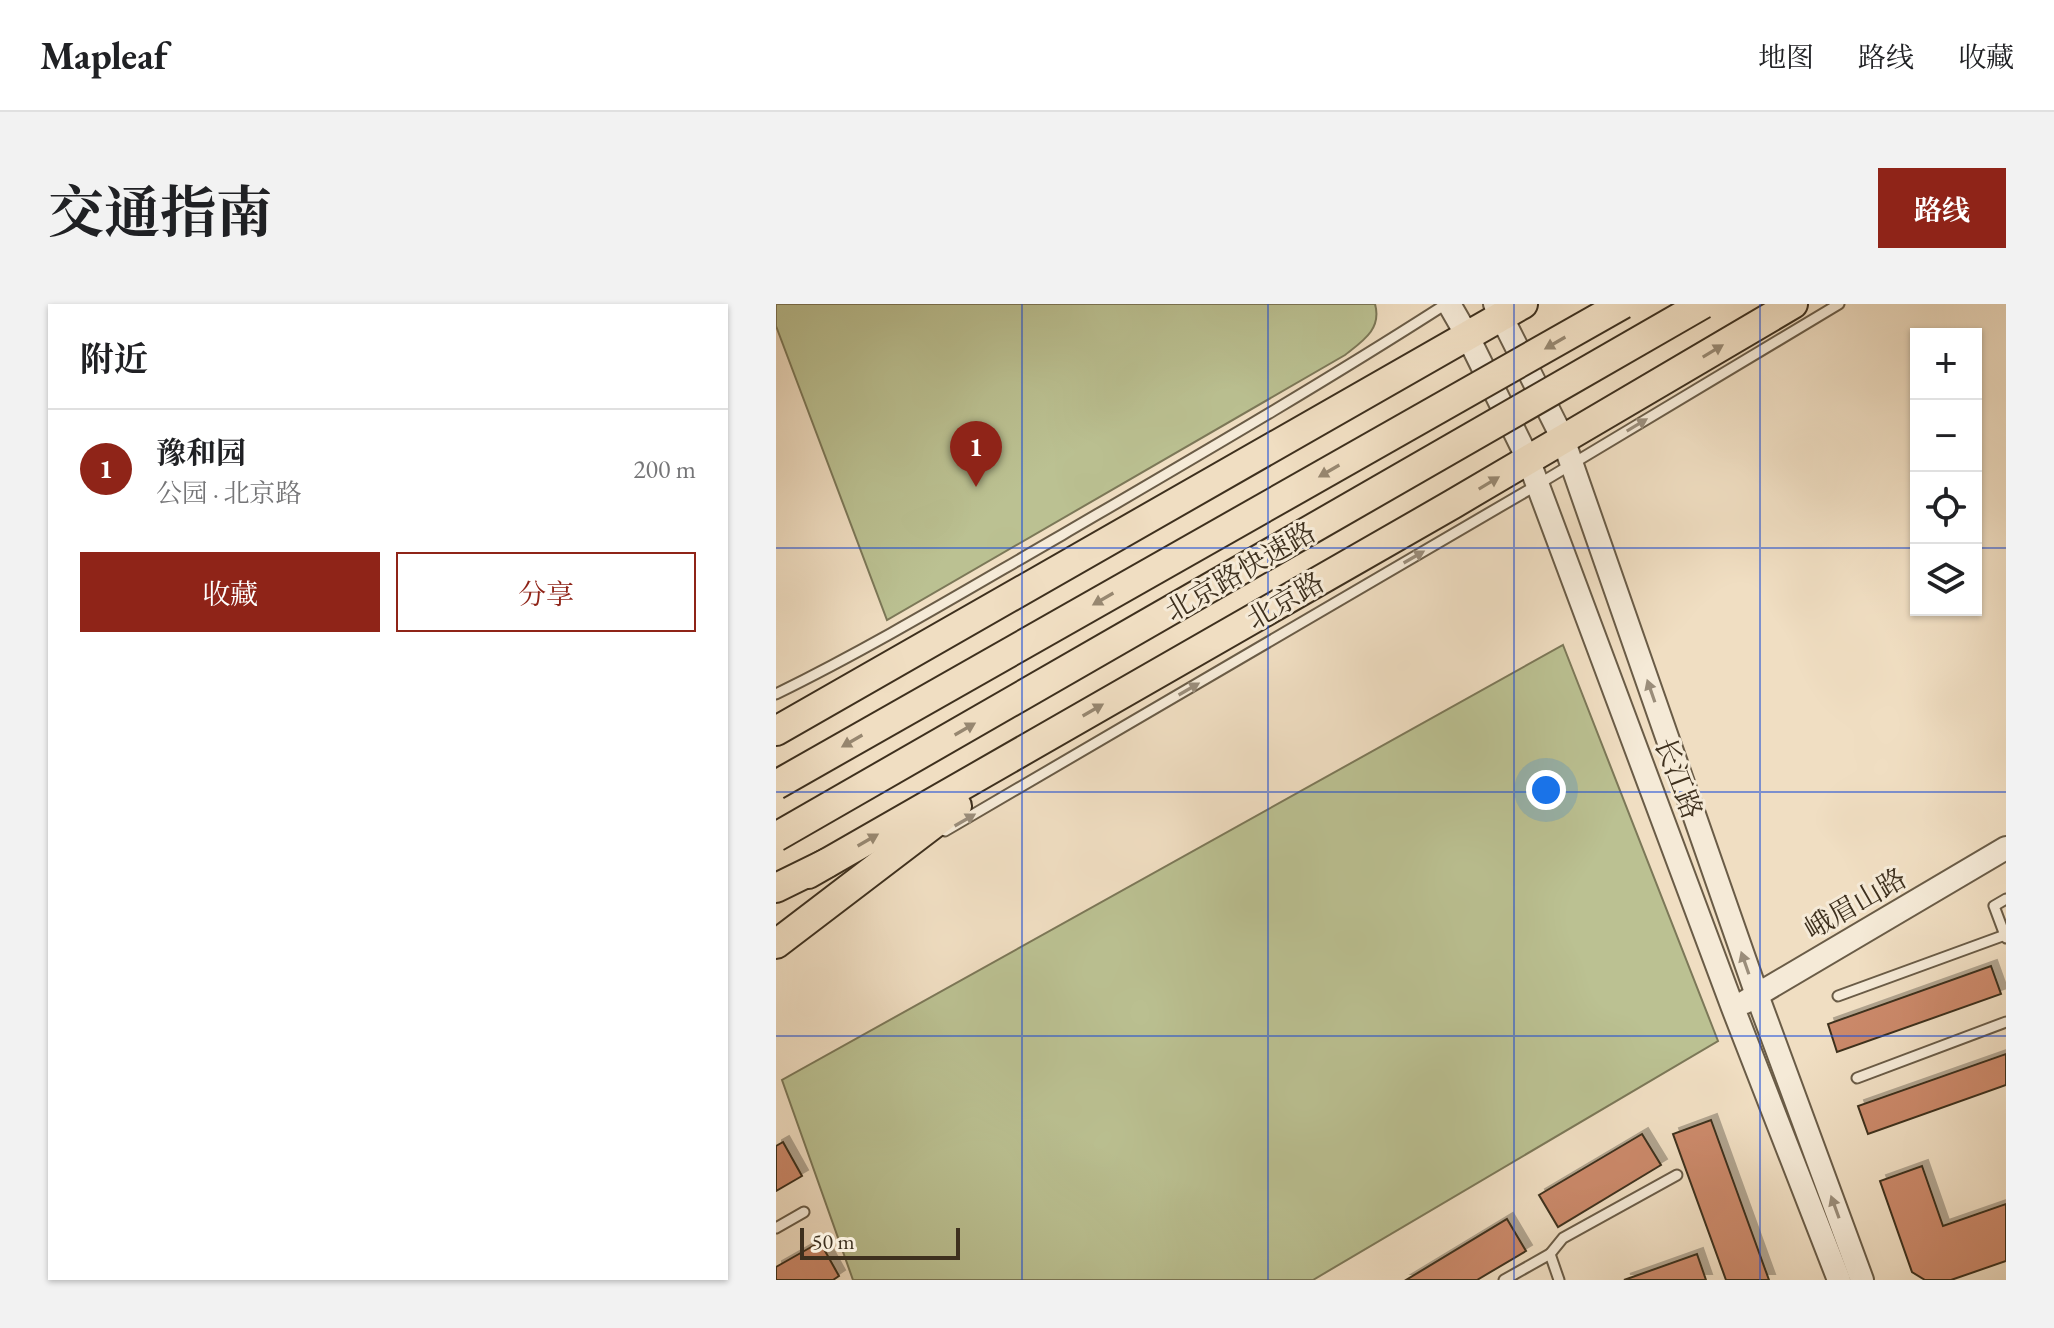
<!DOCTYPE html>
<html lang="zh">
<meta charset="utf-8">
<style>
:root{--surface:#fff;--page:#f2f2f2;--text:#202124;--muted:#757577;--line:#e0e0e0;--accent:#8f2418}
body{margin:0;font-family:"EB Garamond","Noto Serif SC",serif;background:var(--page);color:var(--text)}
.controls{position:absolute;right:24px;top:24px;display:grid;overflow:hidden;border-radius:0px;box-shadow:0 2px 6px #0004}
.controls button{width:72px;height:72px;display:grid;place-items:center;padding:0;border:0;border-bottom:2px solid var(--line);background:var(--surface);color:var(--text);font:40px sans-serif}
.scale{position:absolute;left:24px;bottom:20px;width:160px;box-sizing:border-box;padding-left:8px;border:4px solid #3e301e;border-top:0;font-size:22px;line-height:28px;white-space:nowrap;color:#3e301e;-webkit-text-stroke:6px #f5ead7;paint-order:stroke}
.you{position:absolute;left:770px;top:486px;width:28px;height:28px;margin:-20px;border:6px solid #fff;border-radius:50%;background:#1a73e8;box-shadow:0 0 0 12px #1a73e833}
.badge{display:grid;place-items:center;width:52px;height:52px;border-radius:50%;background:var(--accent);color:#fff;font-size:26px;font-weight:700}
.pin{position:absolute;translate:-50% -66px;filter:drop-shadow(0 2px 4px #0008)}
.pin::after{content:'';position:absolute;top:42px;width:28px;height:24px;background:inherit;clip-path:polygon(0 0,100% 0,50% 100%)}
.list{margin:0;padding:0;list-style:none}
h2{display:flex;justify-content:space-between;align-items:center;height:104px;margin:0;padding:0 32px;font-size:34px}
h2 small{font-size:26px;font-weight:400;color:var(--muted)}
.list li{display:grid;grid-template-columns:52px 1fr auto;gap:24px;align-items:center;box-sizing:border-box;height:120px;padding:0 32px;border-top:2px solid var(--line)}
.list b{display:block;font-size:30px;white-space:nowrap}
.list p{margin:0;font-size:26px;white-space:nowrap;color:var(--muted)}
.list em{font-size:26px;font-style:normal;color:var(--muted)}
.actions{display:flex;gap:16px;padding:24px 32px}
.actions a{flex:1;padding:18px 0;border:2px solid var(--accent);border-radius:0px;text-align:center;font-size:28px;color:var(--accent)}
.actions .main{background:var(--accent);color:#fff}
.icon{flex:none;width:44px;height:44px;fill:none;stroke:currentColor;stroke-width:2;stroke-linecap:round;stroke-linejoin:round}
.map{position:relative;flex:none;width:1230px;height:976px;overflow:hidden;border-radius:0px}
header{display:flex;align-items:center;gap:48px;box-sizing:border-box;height:112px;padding:0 40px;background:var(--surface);border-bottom:2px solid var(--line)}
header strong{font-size:38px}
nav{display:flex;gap:44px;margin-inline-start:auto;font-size:28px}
.intro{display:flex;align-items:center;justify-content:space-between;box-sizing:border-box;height:192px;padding:0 48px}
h1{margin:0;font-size:56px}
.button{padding:20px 36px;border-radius:0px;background:var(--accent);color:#fff;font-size:28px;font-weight:700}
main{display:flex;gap:48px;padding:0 48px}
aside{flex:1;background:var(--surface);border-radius:0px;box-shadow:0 2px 6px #0004}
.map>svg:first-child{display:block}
.green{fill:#bbc192;stroke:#7c7858;stroke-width:2}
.building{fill:#cb896a;stroke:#3e301e;stroke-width:2;filter:url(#shadow)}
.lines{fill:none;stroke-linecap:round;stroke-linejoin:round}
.service-casing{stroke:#6a5c47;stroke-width:13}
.tertiary-casing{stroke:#6a5c47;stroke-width:26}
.primary-casing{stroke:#3e301e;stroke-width:32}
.trunk-casing{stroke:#3e301e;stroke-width:32}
.service{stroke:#f5ead7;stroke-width:9}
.tertiary{stroke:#f5ead7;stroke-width:22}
.primary{stroke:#f0dec2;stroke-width:28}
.trunk{stroke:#f0dec2;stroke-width:28}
.trunk-bridge-casing{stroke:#3e301e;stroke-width:32;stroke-linecap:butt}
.trunk-bridge{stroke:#f0dec2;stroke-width:28}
.oneway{fill:#978770}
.oneway2{fill:#9a8d7a}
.grid{fill:none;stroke:#1d4ed8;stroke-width:2;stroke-opacity:0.55}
.labels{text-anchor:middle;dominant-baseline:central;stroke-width:6;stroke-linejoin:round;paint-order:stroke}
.street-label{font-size:28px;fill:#3e301e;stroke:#f5ead7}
</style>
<header>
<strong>Mapleaf</strong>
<nav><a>地图</a><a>路线</a><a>收藏</a></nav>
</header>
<div class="intro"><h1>交通指南</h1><a class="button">路线</a></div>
<main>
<aside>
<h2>附近<small></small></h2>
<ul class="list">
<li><span class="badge">1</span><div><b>豫和园</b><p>公园 · 北京路</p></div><em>200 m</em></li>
</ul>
<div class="actions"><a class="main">收藏</a><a>分享</a></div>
</aside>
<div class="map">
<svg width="1230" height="976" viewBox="0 0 1230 976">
<defs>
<filter id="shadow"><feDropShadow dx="6" dy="-6" stdDeviation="0" flood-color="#0004"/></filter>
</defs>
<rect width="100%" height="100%" fill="#f0dec2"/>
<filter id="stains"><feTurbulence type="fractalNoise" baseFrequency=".0025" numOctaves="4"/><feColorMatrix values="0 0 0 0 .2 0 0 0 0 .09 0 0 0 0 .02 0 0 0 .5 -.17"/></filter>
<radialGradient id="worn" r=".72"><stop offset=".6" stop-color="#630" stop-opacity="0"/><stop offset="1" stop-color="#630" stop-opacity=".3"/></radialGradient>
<g class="green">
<path d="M0,0H599C606,25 587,37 569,51L111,316L0,22Z"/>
<path d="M787,341L942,737L537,976H77L6,776Z"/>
</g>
<g class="building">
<path d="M1215,662L1225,690L1061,748L1052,720Z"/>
<path d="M1230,750V781L1092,830L1082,802Z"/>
<path d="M935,816L993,976H950L897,830Z"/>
<path d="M866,830L885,861L782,923L763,891Z"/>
<path d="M7,838L26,872L0,887V842Z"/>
<path d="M1146,862L1167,922L1230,900V957L1175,976H1149L1136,968L1104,877Z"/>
<path d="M731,915L750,947L701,976H630Z"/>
<path d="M44,938L63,972L57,976H0V963Z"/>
<path d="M921,950L930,976H848Z"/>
</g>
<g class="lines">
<defs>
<g id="service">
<path d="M0,390C98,342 192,285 286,231C416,155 544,81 670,0"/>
<path d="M169,527L761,181L1063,0"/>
<path d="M1230,634L1218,602L1230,595"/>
<path d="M1062,692L1229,631"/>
<path d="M1081,774L1230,718"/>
<path d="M0,924L28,908"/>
<path d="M774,950L787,934L901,871"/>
<path d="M728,976L774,950L783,976"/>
</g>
<g id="tertiary">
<path d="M673,0L692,33L752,155L957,704L1063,976"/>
<path d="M719,0L787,135L981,691L1086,976"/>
<path d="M969,698L1230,544"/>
</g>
<g id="primary">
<path d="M0,427L747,0"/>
<path d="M32,570L677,200L1017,0"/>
<path d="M0,640L181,502"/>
</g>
<path id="trunk" d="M0,584L51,559"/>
</defs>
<use href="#service" class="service-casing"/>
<use href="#tertiary" class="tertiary-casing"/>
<use href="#primary" class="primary-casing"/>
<use href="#trunk" class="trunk-casing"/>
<use href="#service" class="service"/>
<use href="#tertiary" class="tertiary"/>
<use href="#primary" class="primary"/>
<use href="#trunk" class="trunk"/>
<defs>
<g id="trunk-bridge">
<path d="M0,481L847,0"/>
<path d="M0,533L927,0"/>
</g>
</defs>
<use href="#trunk-bridge" class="trunk-bridge-casing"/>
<use href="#trunk-bridge" class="trunk-bridge"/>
</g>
<defs><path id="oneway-solid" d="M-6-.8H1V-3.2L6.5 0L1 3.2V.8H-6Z" transform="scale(2)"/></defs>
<g class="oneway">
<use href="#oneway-solid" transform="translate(779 39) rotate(150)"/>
<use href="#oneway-solid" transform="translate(937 47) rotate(-31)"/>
<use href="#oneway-solid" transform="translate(553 167) rotate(150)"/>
<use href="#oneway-solid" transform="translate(713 179) rotate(-31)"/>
<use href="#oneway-solid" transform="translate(327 295) rotate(150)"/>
<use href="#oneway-solid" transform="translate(317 406) rotate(-30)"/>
<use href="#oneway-solid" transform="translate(189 425) rotate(-30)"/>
<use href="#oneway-solid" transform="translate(76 437) rotate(150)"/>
<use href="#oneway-solid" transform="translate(92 536) rotate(-30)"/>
</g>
<g class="oneway2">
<use href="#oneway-solid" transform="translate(861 121) rotate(-31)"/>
<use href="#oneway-solid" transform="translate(638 253) rotate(-30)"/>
<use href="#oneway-solid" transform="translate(413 385) rotate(-30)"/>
<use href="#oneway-solid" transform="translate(875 387) rotate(-109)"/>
<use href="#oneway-solid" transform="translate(189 516) rotate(-30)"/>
<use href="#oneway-solid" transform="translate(969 659) rotate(-109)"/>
<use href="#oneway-solid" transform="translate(1059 903) rotate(-110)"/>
</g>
<path class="grid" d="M246,0V976M492,0V976M738,0V976M984,0V976M0,244H1140M1200,244H1230M0,488H1230M0,732H1230"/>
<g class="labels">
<g class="street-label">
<text transform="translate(464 267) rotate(-30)">北京路快速路</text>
<text transform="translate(509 296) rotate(-30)">北京路</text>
<text transform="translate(903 474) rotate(69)">长江路</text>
<text transform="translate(1079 599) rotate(-30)">峨眉山路</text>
</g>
</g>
<rect width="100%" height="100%" filter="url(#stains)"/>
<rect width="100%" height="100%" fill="url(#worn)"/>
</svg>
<div class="controls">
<button>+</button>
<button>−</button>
<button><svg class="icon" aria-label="locate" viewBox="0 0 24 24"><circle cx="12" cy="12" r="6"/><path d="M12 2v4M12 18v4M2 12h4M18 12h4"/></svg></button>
<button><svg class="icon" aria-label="layers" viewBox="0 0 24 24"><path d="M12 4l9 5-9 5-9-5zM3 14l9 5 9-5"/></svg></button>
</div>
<div class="scale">50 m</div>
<div class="you"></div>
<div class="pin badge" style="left:200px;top:183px">1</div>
</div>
</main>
